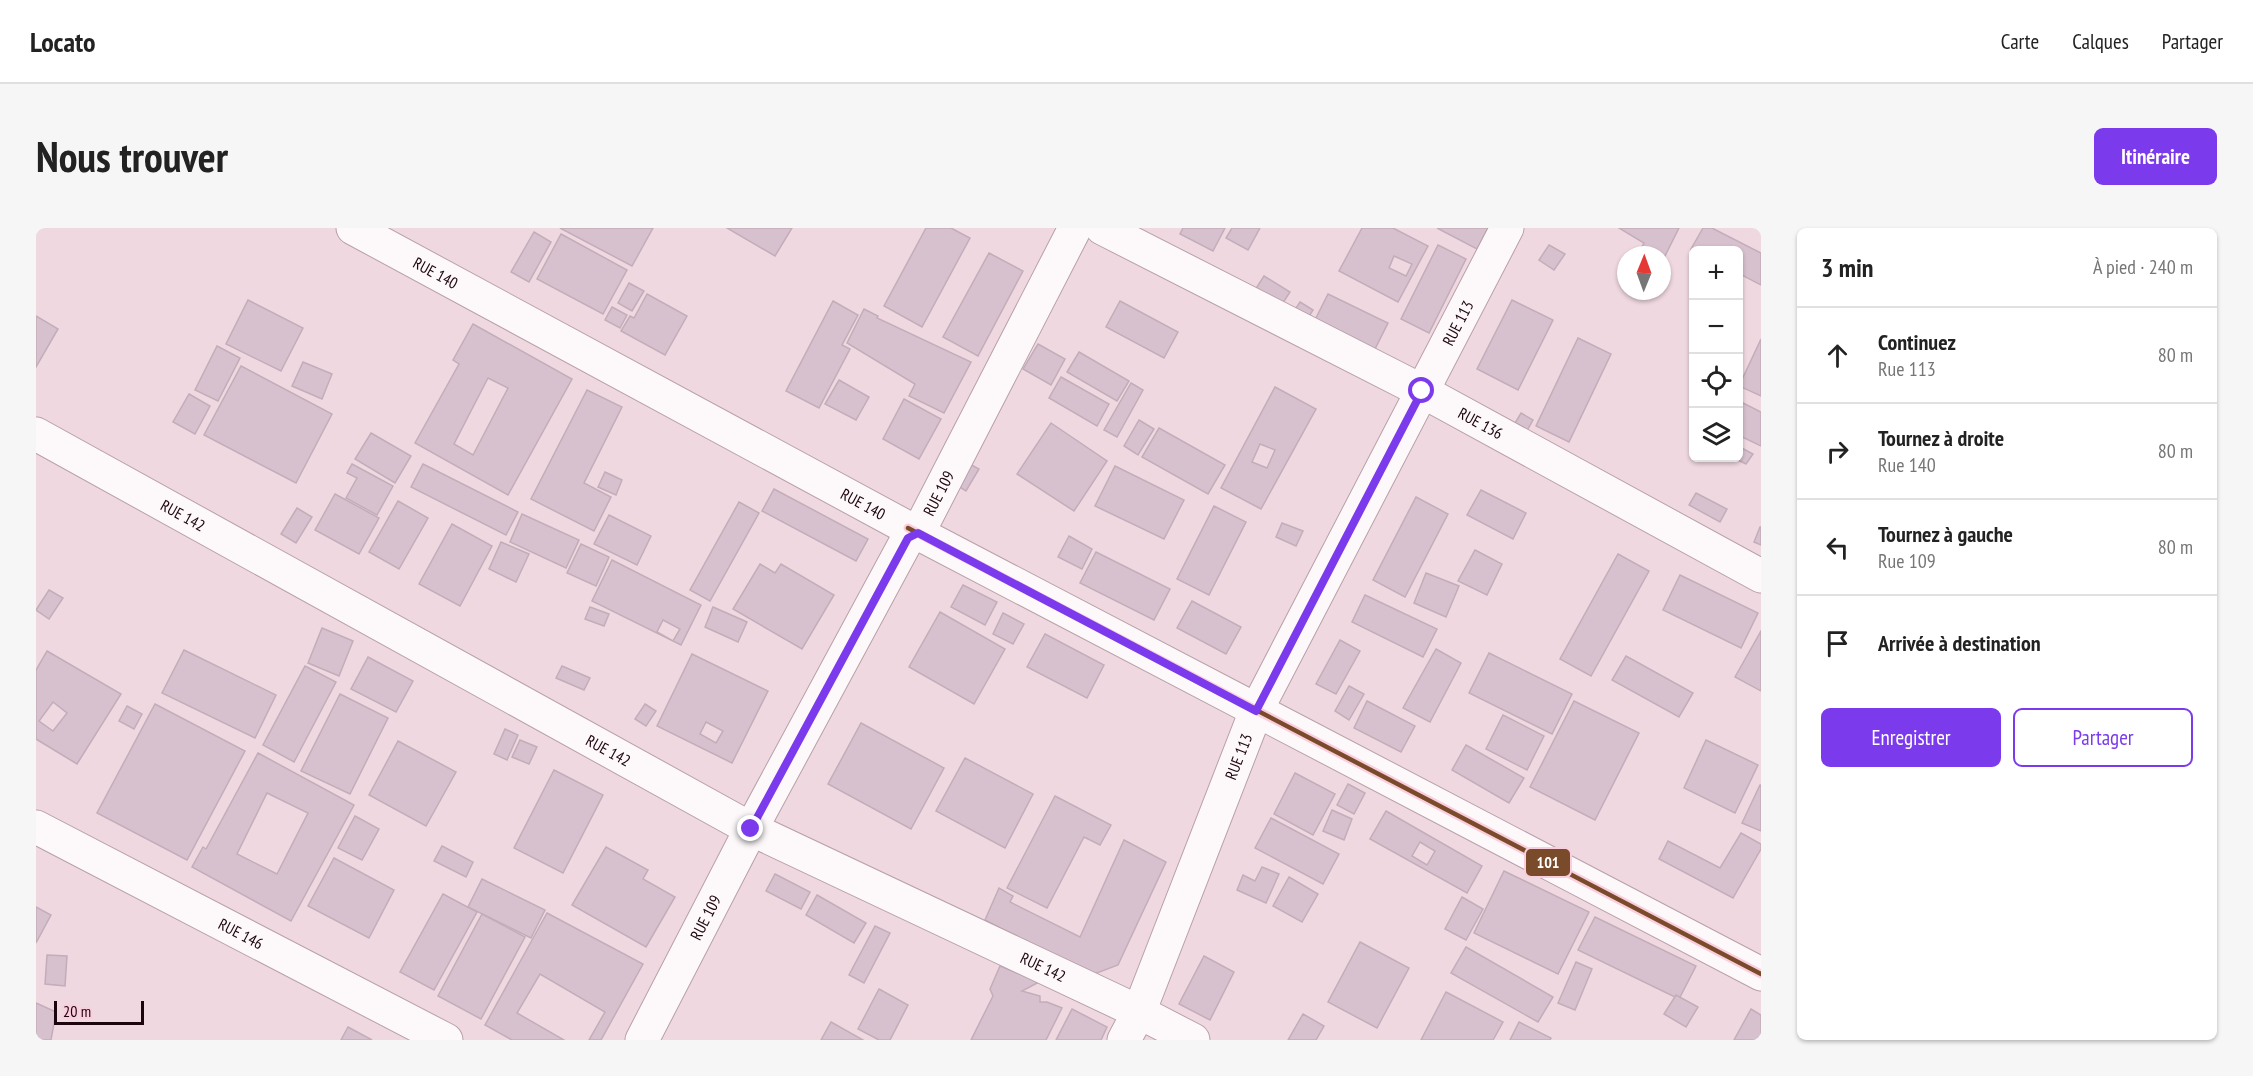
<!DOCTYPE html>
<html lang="fr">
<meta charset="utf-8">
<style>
:root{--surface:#fff;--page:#f6f6f6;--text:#222;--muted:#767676;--line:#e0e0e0;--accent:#7c3aed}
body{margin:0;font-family:"PT Sans Narrow",sans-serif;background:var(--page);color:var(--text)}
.controls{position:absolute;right:18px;top:18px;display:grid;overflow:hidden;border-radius:9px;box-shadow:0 2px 4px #0004}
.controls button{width:54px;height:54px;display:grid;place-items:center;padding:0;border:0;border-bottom:2px solid var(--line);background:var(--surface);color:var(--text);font:30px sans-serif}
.compass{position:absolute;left:1581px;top:18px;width:54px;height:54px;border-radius:50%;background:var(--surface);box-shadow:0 2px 4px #0004;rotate:1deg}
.scale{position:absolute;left:18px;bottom:15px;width:90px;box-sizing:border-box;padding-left:6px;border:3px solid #1d050f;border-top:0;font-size:16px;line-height:21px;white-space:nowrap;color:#1d050f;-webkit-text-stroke:4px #fbcedd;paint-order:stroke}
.stop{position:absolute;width:18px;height:18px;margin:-14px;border:4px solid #7c3aed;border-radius:50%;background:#fff}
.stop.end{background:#7c3aed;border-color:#fff;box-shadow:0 2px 6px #0008}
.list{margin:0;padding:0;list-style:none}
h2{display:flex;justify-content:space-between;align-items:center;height:78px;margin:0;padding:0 24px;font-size:26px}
h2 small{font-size:20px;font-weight:400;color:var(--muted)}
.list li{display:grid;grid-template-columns:39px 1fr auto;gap:18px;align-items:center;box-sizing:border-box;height:96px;padding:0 24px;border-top:2px solid var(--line)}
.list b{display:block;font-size:22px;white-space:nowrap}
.list p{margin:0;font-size:20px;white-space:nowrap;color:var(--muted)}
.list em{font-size:20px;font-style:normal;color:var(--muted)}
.actions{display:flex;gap:12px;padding:18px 24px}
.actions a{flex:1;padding:14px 0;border:2px solid var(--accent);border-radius:9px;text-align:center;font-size:21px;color:var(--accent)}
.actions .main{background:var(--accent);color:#fff}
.icon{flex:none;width:33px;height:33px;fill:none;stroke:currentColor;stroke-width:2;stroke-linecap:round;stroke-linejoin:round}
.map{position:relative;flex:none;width:1725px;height:812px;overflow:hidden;border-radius:9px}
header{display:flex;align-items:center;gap:36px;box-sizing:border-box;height:84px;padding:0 30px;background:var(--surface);border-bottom:2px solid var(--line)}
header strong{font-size:28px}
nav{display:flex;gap:33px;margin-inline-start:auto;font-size:21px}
.intro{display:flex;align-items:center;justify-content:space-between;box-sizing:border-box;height:144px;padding:0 36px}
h1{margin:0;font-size:42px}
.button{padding:15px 27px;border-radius:9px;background:var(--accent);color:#fff;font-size:21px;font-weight:700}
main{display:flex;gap:36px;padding:0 36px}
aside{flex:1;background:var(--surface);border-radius:9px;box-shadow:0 2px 4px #0004}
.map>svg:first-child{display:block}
.building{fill:#d8c1ce;stroke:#c3adb9;stroke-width:1.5;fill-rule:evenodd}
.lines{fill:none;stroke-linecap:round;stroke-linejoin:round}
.minor-casing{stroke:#b8a0a9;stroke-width:35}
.minor{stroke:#fdf9fa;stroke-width:33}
.bus-1-casing{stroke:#fbcedd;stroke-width:9}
.bus-1{stroke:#7a4b2a;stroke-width:4.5}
.route{stroke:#7c3aed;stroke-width:8}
.labels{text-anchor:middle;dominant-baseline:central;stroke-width:5;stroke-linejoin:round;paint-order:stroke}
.street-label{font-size:16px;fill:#1d050f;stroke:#fbcedd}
.line-badge{stroke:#fbcedd;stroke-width:2}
.badge-label{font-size:16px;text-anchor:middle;font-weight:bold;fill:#fff}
</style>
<header>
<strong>Locato</strong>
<nav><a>Carte</a><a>Calques</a><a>Partager</a></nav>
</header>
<div class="intro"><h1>Nous trouver</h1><a class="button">Itinéraire</a></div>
<main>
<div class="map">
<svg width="1725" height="812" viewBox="0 0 1725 812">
<rect width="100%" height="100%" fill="#f0d8e0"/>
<g class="building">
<path d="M524,0H617L596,38Z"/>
<path d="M691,0H756L739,28Z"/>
<path d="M890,0H915L934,10L886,99L848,78Z"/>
<path d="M1147,0H1189L1177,23L1144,6Z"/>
<path d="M1196,0H1224L1212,22L1190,10Z"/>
<path d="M1326,0H1357L1392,18L1362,74L1303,43ZM1358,28L1376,36L1370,48L1353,40Z"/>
<path d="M1401,0H1452L1441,21Z"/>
<path d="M1583,0H1643L1626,34V27H1610L1603,24L1608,15Z"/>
<path d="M1667,0H1676L1725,25V57L1702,45V22L1655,21Z"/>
<path d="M498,4L515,14L493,54L475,44Z"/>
<path d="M525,6L591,42L567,86L501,51Z"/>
<path d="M1402,17L1430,31L1393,105L1365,91Z"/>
<path d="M1513,17L1529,26L1518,42L1503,32Z"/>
<path d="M953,25L987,43L942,128L907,109Z"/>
<path d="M1228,48L1254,64L1245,78L1219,62Z"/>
<path d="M593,55L608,63L596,83L582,75Z"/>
<path d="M611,66L651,88L629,127L585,103L594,88L598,90Z"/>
<path d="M1292,66L1352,95L1337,125L1277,96Z"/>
<path d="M212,72L267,100L245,143L190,116Z"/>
<path d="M1476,72L1517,92L1482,162L1441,141Z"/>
<path d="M797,73L822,87L806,117L814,121L783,180L750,163Z"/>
<path d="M1084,73L1142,104L1128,130L1070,99Z"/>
<path d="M1264,74L1277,82L1269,95L1256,86Z"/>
<path d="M576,79L591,87L584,100L569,92Z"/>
<path d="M828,81L842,88L841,90L935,134L908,185L873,168L879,156L811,115Z"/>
<path d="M0,88L22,101L0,139Z"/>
<path d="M437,96L536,151L472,267L379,215L423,136L417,132ZM452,150L472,160L437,227L418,216Z"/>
<path d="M1542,110L1575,126L1533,214L1500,198Z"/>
<path d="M1725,111V168L1703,158Z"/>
<path d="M1002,116L1029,131L1015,157L987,141Z"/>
<path d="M181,118L204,130L182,173L159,162Z"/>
<path d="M1043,124L1093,153L1081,173L1031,144Z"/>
<path d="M267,134L296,146L286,171L256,158Z"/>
<path d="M205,138L296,186L260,255L168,207Z"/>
<path d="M1025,149L1073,176L1061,198L1013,170Z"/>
<path d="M803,152L833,169L820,192L789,176Z"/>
<path d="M1095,155L1107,162L1081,209L1068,202Z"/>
<path d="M1239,159L1280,181L1225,281L1185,260ZM1224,216L1239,222L1231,240L1216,234Z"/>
<path d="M551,162L586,179L548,255L575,269L558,303L495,271Z"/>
<path d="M153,166L174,178L159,206L137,194Z"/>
<path d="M868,171L905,191L883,231L847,211Z"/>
<path d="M1707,175L1725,184V218L1702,207V184Z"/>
<path d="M1485,185L1497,192L1488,208L1476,200Z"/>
<path d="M1103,192L1118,201L1102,227L1088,218Z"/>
<path d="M1015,195L1071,233L1038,283L981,246Z"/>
<path d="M1123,200L1189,237L1172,266L1106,229Z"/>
<path d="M335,205L375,228L359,255L319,231Z"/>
<path d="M1702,218L1717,226L1710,236L1698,230H1702Z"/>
<path d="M930,234L943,241L930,263L917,255Z"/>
<path d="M316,236L357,258L341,287L310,270L321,250L311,245Z"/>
<path d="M387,236L482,284L470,307L375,259Z"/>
<path d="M1079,238L1148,272L1128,311L1059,278Z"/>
<path d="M569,244L586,252L580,267L562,259Z"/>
<path d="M738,261L832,311L820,333L726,283Z"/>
<path d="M1445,262L1490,285L1477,311L1431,287Z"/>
<path d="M1660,265L1691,281L1684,294L1653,277Z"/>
<path d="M299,266L343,290L323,326L279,302Z"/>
<path d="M1380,269L1412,286L1369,369L1337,352Z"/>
<path d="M362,273L392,290L363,341L333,324Z"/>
<path d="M703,274L723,285L674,373L654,362Z"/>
<path d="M1178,278L1210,294L1173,367L1141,351Z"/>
<path d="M261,280L276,289L260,315L245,306Z"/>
<path d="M486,286L543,312L530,340L474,314Z"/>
<path d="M573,287L615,308L601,337L558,316Z"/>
<path d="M1246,295L1267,303L1260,318L1240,309Z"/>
<path d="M416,296L456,318L424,378L383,356Z"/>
<path d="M1724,299H1725V317L1718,314Z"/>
<path d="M1033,308L1056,321L1046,341L1022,329Z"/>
<path d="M465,314L493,326L480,354L453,341Z"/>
<path d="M545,316L573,329L560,358L531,345Z"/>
<path d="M1439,322L1466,336L1451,367L1422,353Z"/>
<path d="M1060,324L1134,361L1118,392L1044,355Z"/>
<path d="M1582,326L1613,343L1555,448L1524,431Z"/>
<path d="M576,332L665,377L645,417L556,373ZM627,392L644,401L637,413L621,404Z"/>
<path d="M724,336L739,345L745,336L798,367L766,421L697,381Z"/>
<path d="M1390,345L1423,358L1410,389L1378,375Z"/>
<path d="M1644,347L1722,385L1705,420L1627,382Z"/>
<path d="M927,357L961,374L949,397L915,379Z"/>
<path d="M13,362L27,370L13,391L0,382Z"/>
<path d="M1329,367L1401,401L1387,429L1316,394Z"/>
<path d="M1156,373L1205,399L1190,426L1141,400Z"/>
<path d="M554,379L573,386L568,398L549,391Z"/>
<path d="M677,379L711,394L702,414L669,399Z"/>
<path d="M904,384L969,421L938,476L873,439Z"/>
<path d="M967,385L988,396L977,416L957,406Z"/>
<path d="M286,400L317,413L303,448L272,435Z"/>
<path d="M1725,403V463L1699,449Z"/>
<path d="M1009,406L1068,437L1051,470L991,439Z"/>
<path d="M1304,412L1324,423L1300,466L1280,456Z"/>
<path d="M1400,421L1425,435L1394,494L1367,480Z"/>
<path d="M148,422L240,467L219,510L126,465Z"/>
<path d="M11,423L85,466L41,536L0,511V442ZM17,474L31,485L17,503L3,493Z"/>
<path d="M1453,425L1536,466L1516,506L1433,465Z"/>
<path d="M656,426L732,463L696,535L621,498ZM670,494L687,503L680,515L664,506Z"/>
<path d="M1590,428L1657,465L1643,489L1576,452Z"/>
<path d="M332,429L377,453L360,484L315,461Z"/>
<path d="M269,438L300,454L258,534L227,517Z"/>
<path d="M526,438L554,450L548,462L520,450Z"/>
<path d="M1313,458L1328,466L1313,492L1299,483Z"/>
<path d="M304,466L352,490L314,566L265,543Z"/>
<path d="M1331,473L1379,498L1365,524L1318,500Z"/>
<path d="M1538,473L1603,505L1559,592L1494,559Z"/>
<path d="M119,476L209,523L151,632L61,585Z"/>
<path d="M609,476L620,483L610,498L599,491Z"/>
<path d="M91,478L106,486L98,501L83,493Z"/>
<path d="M1467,487L1508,508L1491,542L1450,521Z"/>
<path d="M825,495L908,540L875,601L792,556Z"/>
<path d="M469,501L482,507L471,532L458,526Z"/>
<path d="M484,512L501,519L493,536L476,529Z"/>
<path d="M1670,512L1722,537L1699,585L1648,560Z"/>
<path d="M362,513L420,544L390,598L333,567Z"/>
<path d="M1430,517L1488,550L1473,575L1416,542Z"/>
<path d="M222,525L318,577L255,693L156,639L167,619L170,621ZM231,565L272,585L241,646L201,626Z"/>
<path d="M929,530L997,566L969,620L900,583Z"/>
<path d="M518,542L567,567L527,645L478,620Z"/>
<path d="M1259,545L1299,566L1277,607L1238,586Z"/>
<path d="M1312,556L1329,565L1318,586L1301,577Z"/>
<path d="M1724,557H1725V603L1706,595Z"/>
<path d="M1019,568L1075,597L1064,617L1048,609L1011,680L971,660Z"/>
<path d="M1296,582L1316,591L1308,612L1287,603Z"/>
<path d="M1350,583L1446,638L1431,665L1334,611ZM1384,614L1399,623L1391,637L1376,628Z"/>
<path d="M319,588L343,601L326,632L302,620Z"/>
<path d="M1235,590L1303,626L1287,656L1219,620Z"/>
<path d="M1705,605L1725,616V621L1697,670L1623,631L1632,613L1684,640Z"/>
<path d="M1088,612L1130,634L1082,737L1053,748L949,692L963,660L977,668L974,674L1044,709Z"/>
<path d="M406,618L437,634L430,649L398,633Z"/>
<path d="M570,619L612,642L607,651L639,669L610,719L536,677Z"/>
<path d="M298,630L358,662L333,710L272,678Z"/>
<path d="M1226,639L1243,646L1230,675L1201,662L1207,647L1219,653Z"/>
<path d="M1468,643L1553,684L1522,746L1438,705Z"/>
<path d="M739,646L774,664L765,681L730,663Z"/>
<path d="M1253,649L1282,666L1266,694L1237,678Z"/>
<path d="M446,651L509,682L495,710L432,679Z"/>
<path d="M407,666L441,684L398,762L364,744Z"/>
<path d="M781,667L830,695L818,715L770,687Z"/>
<path d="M1426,669L1447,681L1430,712L1409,701Z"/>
<path d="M0,679L15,687L0,715Z"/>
<path d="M511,685L607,736L565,812H553L569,784L504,746L481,785L528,812H476L449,797Z"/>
<path d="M446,686L489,709L445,791L402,768Z"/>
<path d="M1559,689L1660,738L1643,771L1542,722Z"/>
<path d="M839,698L854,705L828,755L813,747Z"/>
<path d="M1324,714L1373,740L1341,800L1292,774Z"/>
<path d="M1430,719L1517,769L1502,794L1415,745Z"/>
<path d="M11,727L31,728L29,758L9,756Z"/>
<path d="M1168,728L1198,744L1174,792L1143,776Z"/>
<path d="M1540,734L1556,741L1539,782L1522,775Z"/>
<path d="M964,738L1003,754L986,763L1004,768V774H1011L1026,780L1010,812H935L957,768L954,761Z"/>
<path d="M843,761L872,777L854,812H843L822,801Z"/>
<path d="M1410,764L1467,794L1457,812H1385Z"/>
<path d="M1640,767L1662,779L1650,799L1628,786Z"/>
<path d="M0,775L20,784L15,812H0Z"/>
<path d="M1036,781L1071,799L1065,812H1020Z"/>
<path d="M1715,781L1725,787V812H1698Z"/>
<path d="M1267,786L1288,798L1280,812H1252Z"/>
<path d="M795,794L827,812H785Z"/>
<path d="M1483,794L1515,810L1514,812H1474Z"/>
<path d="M312,799L336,812H305Z"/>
</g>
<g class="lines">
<defs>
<g id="minor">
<path id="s1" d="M317,0L872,300L1725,746"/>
<path id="s2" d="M1066,0L1386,163L1725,348"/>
<path id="s3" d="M0,206L715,601L1103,784L1157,812"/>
<path id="s4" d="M0,599L410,812"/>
<path id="s5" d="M606,812L715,601L872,310L882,305L1039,0"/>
<path id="s6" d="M1088,812L1103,784L1220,483L1471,0"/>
</g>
</defs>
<use href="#minor" class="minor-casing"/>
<use href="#minor" class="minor"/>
<defs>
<path id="bus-1" d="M872,300L1725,746"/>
</defs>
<use href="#bus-1" class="bus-1-casing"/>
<use href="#bus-1" class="bus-1"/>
</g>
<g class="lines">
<path class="route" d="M715,601L872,310L882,305L1220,483L1386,163"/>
</g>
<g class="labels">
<g class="street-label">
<text stroke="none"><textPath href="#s1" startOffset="94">RUE 140</textPath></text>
<text stroke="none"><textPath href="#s6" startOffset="792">RUE 113</textPath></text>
<text stroke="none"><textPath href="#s2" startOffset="426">RUE 136</textPath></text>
<text stroke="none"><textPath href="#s5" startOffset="624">RUE 109</textPath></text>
<text stroke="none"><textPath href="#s1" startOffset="580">RUE 140</textPath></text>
<text stroke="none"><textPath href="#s3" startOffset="168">RUE 142</textPath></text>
<text stroke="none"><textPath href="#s3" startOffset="654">RUE 142</textPath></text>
<text stroke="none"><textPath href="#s6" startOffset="306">RUE 113</textPath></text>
<text stroke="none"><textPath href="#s5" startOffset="138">RUE 109</textPath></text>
<text stroke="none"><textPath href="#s4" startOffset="231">RUE 146</textPath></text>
<text stroke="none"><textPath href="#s3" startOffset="1140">RUE 142</textPath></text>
</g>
</g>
<rect class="line-badge" x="1489" y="620" width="46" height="29" rx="6" fill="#7a4b2a"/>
<g class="badge-label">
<text x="1512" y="640">101</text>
</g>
</svg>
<div class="controls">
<button>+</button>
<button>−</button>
<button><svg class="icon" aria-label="locate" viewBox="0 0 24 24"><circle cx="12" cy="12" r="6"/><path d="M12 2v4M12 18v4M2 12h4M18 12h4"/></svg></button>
<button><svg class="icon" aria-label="layers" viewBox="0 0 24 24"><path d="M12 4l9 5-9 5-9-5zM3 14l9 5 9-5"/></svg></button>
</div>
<svg class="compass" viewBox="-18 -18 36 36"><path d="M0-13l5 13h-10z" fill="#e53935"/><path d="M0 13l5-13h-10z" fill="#767676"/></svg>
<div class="scale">20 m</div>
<div class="stop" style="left:1386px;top:163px"></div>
<div class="stop end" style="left:715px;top:601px"></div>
</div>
<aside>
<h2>3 min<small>À pied · 240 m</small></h2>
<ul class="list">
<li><svg class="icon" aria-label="ahead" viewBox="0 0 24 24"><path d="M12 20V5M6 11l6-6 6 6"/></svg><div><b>Continuez</b><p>Rue 113</p></div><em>80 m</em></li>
<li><svg class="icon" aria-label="right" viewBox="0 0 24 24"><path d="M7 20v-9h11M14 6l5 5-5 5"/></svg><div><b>Tournez à droite</b><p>Rue 140</p></div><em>80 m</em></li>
<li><svg class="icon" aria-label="left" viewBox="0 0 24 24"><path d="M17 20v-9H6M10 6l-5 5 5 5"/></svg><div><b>Tournez à gauche</b><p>Rue 109</p></div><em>80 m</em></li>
<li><svg class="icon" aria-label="arrive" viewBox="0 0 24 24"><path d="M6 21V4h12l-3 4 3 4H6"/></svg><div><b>Arrivée à destination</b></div></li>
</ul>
<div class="actions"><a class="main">Enregistrer</a><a>Partager</a></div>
</aside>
</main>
